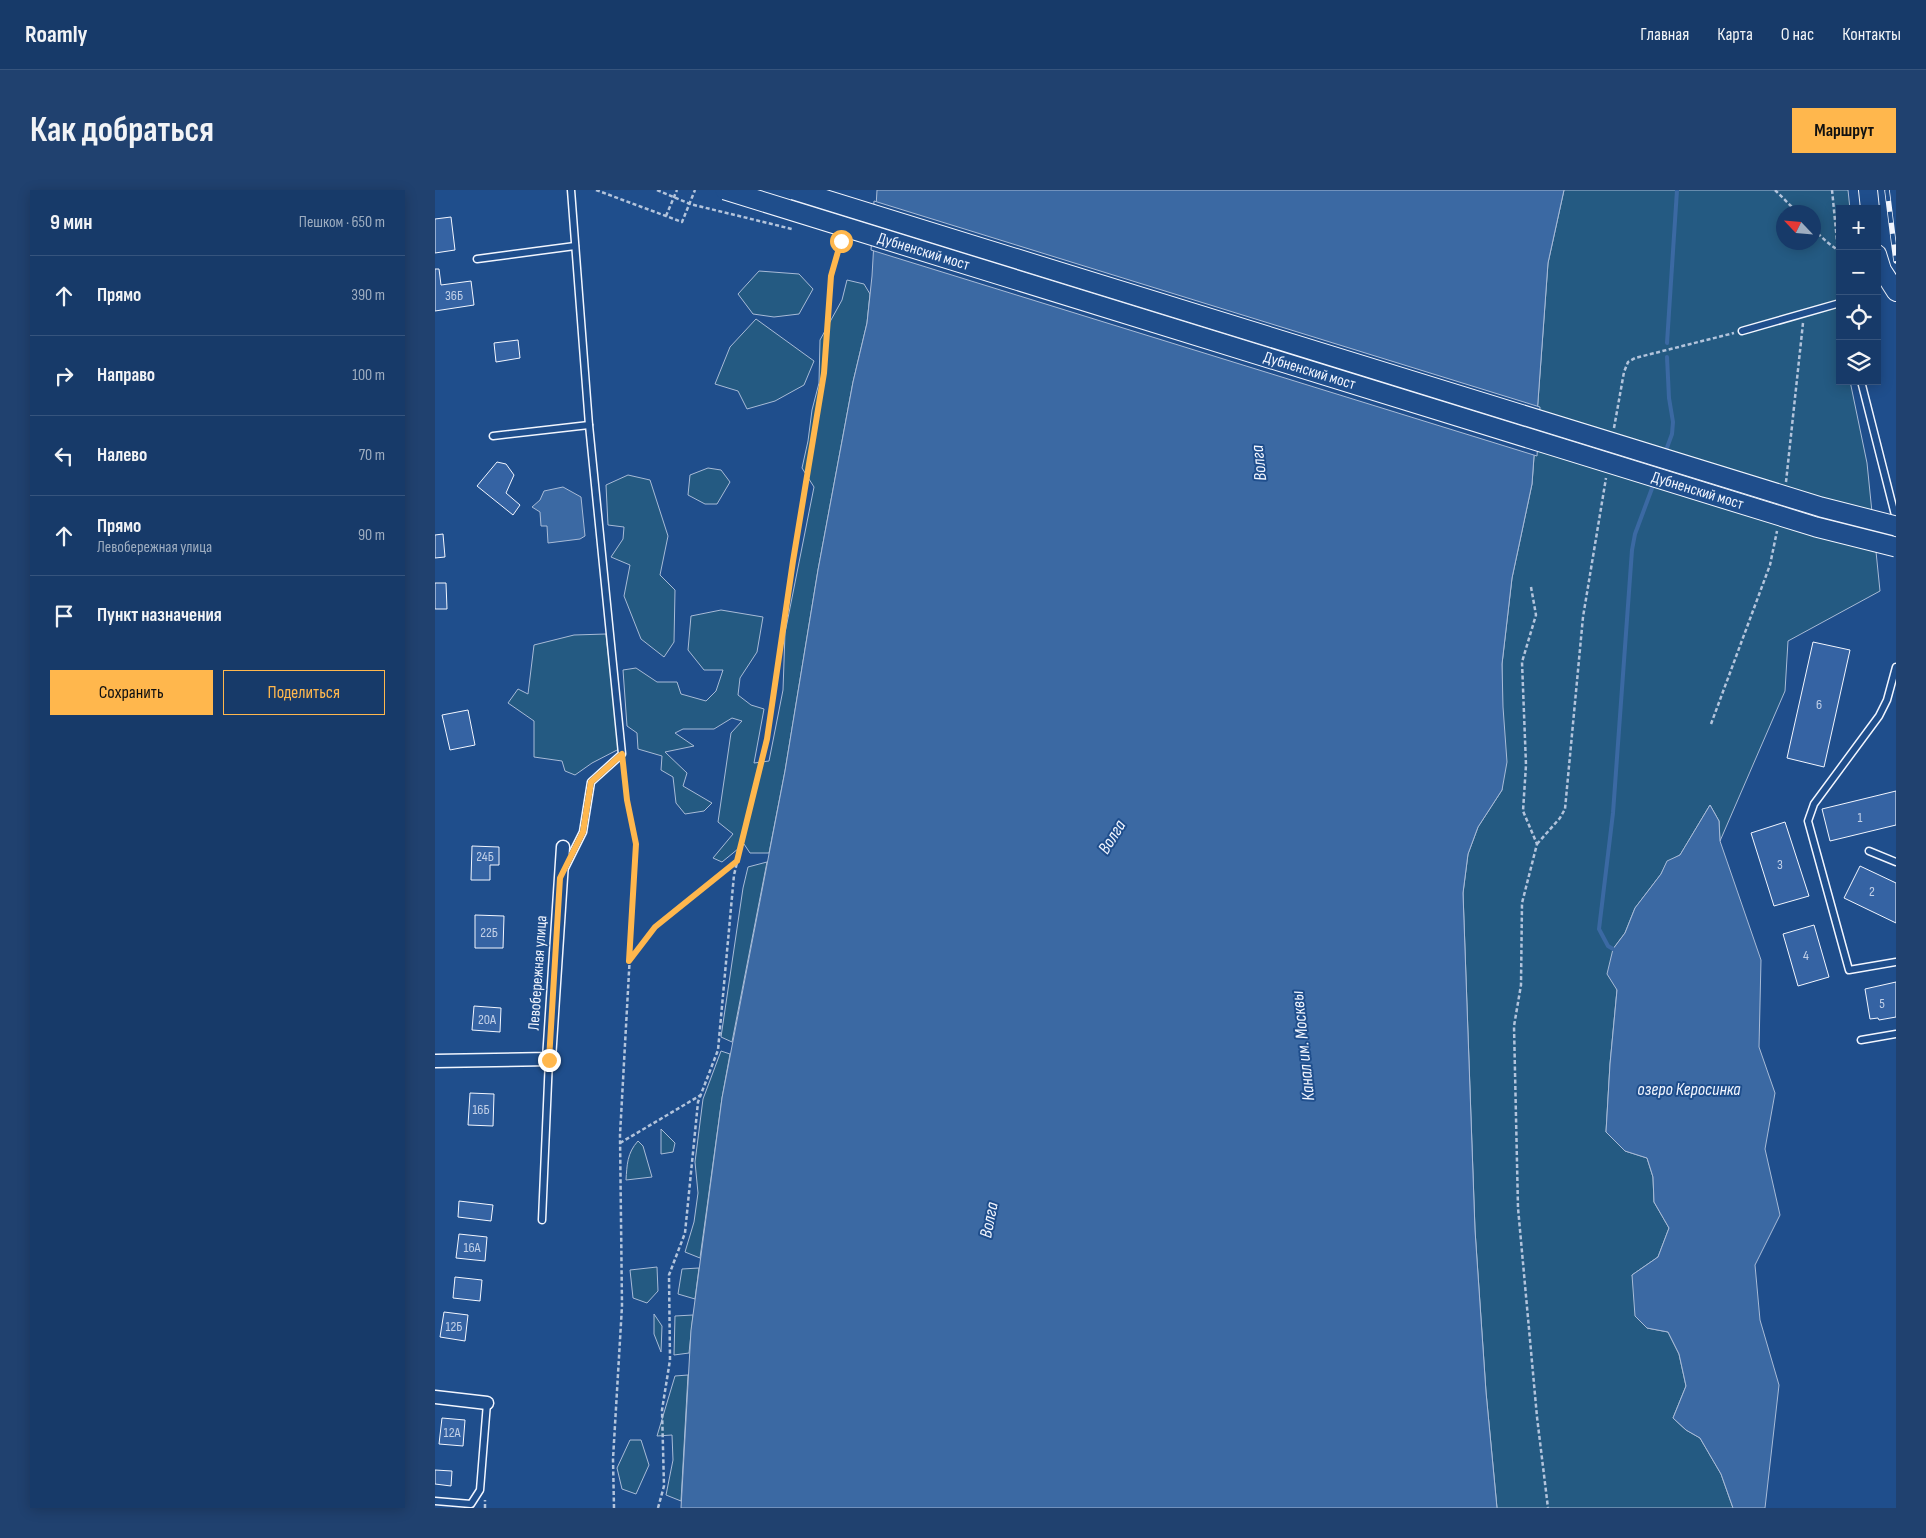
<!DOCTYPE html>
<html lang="ru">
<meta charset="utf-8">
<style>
:root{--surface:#173a69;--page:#20416f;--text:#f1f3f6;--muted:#9eadc0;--line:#36547d;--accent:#ffb74d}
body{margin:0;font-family:"Sofia Sans Condensed",sans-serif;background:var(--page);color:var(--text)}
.controls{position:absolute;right:15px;top:15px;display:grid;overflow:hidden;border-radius:0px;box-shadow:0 2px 12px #0003}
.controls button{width:45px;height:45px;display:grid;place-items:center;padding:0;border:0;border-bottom:1px solid var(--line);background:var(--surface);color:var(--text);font:25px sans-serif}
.compass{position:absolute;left:1341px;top:15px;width:45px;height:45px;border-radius:50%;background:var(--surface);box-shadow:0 2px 12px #0003;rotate:296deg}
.stop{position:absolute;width:15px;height:15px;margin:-11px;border:4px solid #ffb74d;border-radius:50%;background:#fff}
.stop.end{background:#ffb74d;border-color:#fff;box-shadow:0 1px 5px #0008}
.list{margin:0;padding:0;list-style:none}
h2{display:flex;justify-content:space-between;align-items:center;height:65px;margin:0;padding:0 20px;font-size:21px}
h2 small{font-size:16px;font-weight:400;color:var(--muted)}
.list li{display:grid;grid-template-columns:32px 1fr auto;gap:15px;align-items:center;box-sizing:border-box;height:80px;padding:0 20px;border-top:1px solid var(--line)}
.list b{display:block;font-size:19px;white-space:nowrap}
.list p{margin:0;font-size:16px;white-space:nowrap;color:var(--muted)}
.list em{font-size:16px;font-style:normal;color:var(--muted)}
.actions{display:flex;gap:10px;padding:15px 20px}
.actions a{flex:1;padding:11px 0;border:1px solid var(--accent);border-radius:0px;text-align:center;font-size:18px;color:var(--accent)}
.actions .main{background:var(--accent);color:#111}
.icon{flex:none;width:28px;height:28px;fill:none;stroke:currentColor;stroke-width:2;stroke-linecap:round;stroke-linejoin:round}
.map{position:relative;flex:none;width:1461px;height:1318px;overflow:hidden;border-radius:0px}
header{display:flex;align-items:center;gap:30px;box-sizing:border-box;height:70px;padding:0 25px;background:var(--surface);border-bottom:1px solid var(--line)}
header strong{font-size:24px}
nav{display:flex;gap:28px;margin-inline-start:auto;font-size:18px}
.intro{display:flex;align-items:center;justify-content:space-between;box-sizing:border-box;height:120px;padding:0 30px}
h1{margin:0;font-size:35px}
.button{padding:12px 22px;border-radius:0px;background:var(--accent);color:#111;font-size:18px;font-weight:700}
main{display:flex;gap:30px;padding:0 30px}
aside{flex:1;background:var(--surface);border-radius:0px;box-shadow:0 2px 12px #0003}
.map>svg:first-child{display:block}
.green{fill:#245a82;stroke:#a8bbd7;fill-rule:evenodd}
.water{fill:#3b69a3;stroke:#a8bbd7}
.pier{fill:#1f4e8c;stroke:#a8bbd7}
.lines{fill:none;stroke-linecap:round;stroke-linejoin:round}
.stream{stroke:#3b69a3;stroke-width:4}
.building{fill:#3563a3;stroke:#f2f6ff}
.service-casing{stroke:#f2f6ff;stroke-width:9}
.minor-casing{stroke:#f2f6ff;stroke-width:15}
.secondary-casing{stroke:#f2f6ff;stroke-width:20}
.path{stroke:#b3c4dc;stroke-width:2.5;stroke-dasharray:4 2.5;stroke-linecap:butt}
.service{stroke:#1f4e8c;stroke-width:6}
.minor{stroke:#1f4e8c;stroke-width:12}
.secondary{stroke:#1f4e8c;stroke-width:18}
.rail-casing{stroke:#f2f6ff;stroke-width:5.5}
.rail{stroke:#1f4e8c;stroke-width:4;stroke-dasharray:11;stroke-linecap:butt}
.primary-bridge-casing{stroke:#f2f6ff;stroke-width:21;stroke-linecap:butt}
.primary-bridge{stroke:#1f4e8c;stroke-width:19}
.route{stroke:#ffb74d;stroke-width:6}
.labels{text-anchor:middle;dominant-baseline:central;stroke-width:4;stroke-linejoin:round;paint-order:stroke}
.number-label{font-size:14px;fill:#c3d1e8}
.street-label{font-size:16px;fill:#f2f6ff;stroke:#1f4e8c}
.water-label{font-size:18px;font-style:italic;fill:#f2f6ff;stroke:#1f4e8c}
</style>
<header>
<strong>Roamly</strong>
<nav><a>Главная</a><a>Карта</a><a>О нас</a><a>Контакты</a></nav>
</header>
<div class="intro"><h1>Как добраться</h1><a class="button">Маршрут</a></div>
<main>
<aside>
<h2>9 мин<small>Пешком · 650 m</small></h2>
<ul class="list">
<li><svg class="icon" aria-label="ahead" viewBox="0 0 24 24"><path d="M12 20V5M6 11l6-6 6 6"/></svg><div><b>Прямо</b></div><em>390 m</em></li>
<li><svg class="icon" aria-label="right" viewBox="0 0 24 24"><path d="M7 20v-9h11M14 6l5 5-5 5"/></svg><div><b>Направо</b></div><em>100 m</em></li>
<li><svg class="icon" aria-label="left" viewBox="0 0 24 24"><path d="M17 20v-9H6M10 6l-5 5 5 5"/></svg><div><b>Налево</b></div><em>70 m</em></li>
<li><svg class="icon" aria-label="ahead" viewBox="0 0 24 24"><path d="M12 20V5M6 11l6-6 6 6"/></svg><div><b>Прямо</b><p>Левобережная улица</p></div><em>90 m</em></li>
<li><svg class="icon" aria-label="arrive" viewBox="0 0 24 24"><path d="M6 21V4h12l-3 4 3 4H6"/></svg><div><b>Пункт назначения</b></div></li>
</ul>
<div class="actions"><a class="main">Сохранить</a><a>Поделиться</a></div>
</aside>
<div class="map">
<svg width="1461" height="1318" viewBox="0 0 1461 1318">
<rect width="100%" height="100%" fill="#1f4e8c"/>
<g class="green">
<path d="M1129,0H1413L1415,19H1405V191H1415L1432,273L1445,401L1353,451L1350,501L1285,651L1284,631L1275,615L1245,665L1232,672L1226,684L1200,718L1190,743L1178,759L1182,800L1175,874L1171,942L1190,961L1212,968L1218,987L1219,1012L1234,1038L1223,1067L1197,1085L1212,1138L1233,1142L1244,1164L1251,1196L1238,1228L1251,1240L1265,1248L1286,1284L1298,1318H1062L1051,1202L1040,1040L1028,703L1033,664L1043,637L1067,600V474L1077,388L1097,294L1113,73ZM1348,22H1378V52H1348Z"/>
<path d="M324,81L364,84L378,99L364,124L339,127L318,124L303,104Z"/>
<path d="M412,90L429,94L435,104L432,133L418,192L383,380L350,581L334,663H315L309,654L287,672L278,668L298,644L283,632L296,543L307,531L297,528L279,539H248L240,543L259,556L230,562L252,583L248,596L277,613L269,621L250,624L241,613L238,587L226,580L227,566L203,559L202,543L192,536L188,480L201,478L222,492H242L246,504L271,511L281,501L288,480H269L253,460L256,426L286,420L328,427L322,462L305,488L303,505L316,515L329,519L319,573L334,571L348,500L350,443L379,297L367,278L373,251L377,220L384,193L385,150L407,110Z"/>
<path d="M321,129L379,171L369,195L340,211L312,219L303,201L280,194L295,157Z"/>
<path d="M273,278L286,280L295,292L282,314H270L253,305L255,285Z"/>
<path d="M193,285L215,290L233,346L225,385L240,400L239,452L229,467L206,449L189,406L195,375L176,367L188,349L189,337L173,335L171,295Z"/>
<path d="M171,444L184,559L157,573L140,585L130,581L127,571L99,567V531L73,513L83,499L93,504L99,455L139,445Z"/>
<path d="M332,672L297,852L286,847L308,698L313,677Z"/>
<path d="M286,861L295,864L287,908L265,1068L250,1062L259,1032L263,1003L260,972L268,909Z"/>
<path d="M226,939L240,953L238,962L226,964Z"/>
<path d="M203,951L208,956L217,987L191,990C192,975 192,963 203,951Z"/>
<path d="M222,1077L223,1101L212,1113L198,1108L195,1080Z"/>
<path d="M264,1078L260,1109L243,1104L247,1079Z"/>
<path d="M219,1124L227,1136L226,1162L219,1144Z"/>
<path d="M258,1125L254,1163L239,1165L240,1126Z"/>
<path d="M253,1185L246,1311L231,1305L238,1270L237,1245L222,1246L240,1186Z"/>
<path d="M195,1250H206L214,1275L201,1304L187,1299L182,1278Z"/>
</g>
<g class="water">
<path d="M442,0H1129L1113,73L1097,294L1077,388L1067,474L1068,517L1072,572L1067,600L1043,637L1033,664L1028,703L1040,1040L1051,1202L1062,1318H246L256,1140L287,908L350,581L383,380L418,192L432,133L437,86Z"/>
<path d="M128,297L146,307L150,346L145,349L113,353L112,336H106L105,322L97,317L105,310L109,301Z"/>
<path d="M1275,615L1284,631L1285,651L1326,770L1324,857L1340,903L1330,959L1345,1025L1320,1075L1325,1130L1344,1195L1330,1318H1298L1286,1284L1265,1248L1251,1240L1238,1228L1251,1196L1244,1164L1233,1142L1212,1138L1200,1126L1197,1085L1223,1067L1234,1038L1219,1012L1218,987L1212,968L1190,961L1171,942L1175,874L1182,800L1172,784L1178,759L1190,743L1200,718L1226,684L1232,671L1245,665Z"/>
</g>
<path class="pier" d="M439,11L1105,217L1102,266L436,60Z"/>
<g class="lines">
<g class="stream">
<path d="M1232,153L1242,0"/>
<path d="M1230,263L1237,244L1238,232L1234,208L1232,167"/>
<path d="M1178,759L1173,756L1164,739L1178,623L1197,360L1200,344L1219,293"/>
</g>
</g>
<g class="building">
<path d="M16,27L20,60L0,63V29Z"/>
<path d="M0,79H4L6,95L36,91L39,115L0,121Z"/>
<path d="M83,150L85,168L61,172L59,153Z"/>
<path d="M62,272L71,274L79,285L71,303L85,315L78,325L42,296Z"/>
<path d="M8,344L10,367L0,368V345Z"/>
<path d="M0,393H11L12,419H0Z"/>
<path d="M1378,452L1415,460L1389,577L1352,568Z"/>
<path d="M33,520L40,555L15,560L7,525Z"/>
<path d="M1461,601V635L1395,651L1387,619Z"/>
<path d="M1350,632L1374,706L1339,716L1316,643Z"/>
<path d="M37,656L64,657V675H55V690H36Z"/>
<path d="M1425,676L1461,693V733L1409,708Z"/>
<path d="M40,725L69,726L68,758H40Z"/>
<path d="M1379,735L1394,787L1363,796L1348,744Z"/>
<path d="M1461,792V827L1444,830L1443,828L1435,829L1430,799Z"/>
<path d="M39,816L66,818L65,842L37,840Z"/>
<path d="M35,903L59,904L58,936L33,935Z"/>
<path d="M24,1011L58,1015L56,1031L23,1027Z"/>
<path d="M24,1044L52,1047L50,1071L21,1068Z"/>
<path d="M20,1087L47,1090L45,1111L18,1108Z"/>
<path d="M9,1122L33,1125L30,1151L5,1147Z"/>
<path d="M7,1228L30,1230L28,1256L4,1254Z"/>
<path d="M0,1280L17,1281L16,1296L0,1294Z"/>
</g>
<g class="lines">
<defs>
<g id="service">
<path d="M42,69L140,56"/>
<path d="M1307,141L1405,113"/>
<path d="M1426,191L1461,329"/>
<path d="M58,246L154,235"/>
<path d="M1461,477L1452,510L1444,526L1379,614L1373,631L1414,780L1461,772"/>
<path d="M1434,661L1461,672"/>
<path d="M130,678L148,642L156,592L187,564L154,235L136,0"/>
<path d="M1426,850L1461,844"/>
<path d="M107,1030L114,869"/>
<path d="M0,1311L36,1314L45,1300L52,1213"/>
</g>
<g id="minor">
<path d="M0,871L114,869L128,657"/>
<path d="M0,1207L52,1213"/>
</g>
<g id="secondary">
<path d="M1433,0L1435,19"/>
<path d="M1442,64L1447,80L1461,102"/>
</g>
</defs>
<use href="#service" class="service-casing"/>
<use href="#minor" class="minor-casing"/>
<use href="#secondary" class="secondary-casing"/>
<g class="path">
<path d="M161,0L247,32L260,0"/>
<path d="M222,0L255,14L357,39"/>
<path d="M1340,0L1362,22"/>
<path d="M1397,0L1403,61"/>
<path d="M231,26L242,0"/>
<path d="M1378,39L1392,52L1404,61"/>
<path d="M1179,238L1189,182L1193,172L1200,168L1299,143"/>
<path d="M1351,292L1368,133"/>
<path d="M1096,397L1101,425L1087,472L1091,575L1088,621L1102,654L1087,713L1086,795L1079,836L1083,1018L1102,1227L1113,1318"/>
<path d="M1276,534L1335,375L1342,341"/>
<path d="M1102,654L1125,628L1130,619L1148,427L1171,288"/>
<path d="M195,770L219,737L303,671"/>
<path d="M185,953L266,905"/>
<path d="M50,1318V1310"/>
<path d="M179,1318L178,1269L187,1116L185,945L201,655L192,610L188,575"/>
<path d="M223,1318L229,1296L227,1220L235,1170L234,1085L250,1043L263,912L283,860L299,685L332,549L358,371L389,183L395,86L406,51"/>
</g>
<use href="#service" class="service"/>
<use href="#minor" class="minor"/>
<use href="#secondary" class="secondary"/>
<defs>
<path id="rail" d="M1452,0L1461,71"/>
</defs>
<use href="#rail" class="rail-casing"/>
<use href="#rail" class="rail"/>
<defs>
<g id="primary-bridge">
<path id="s1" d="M290,0L1381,337L1461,357"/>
<path d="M359,0L1386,317L1461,336"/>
</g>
</defs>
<use href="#primary-bridge" class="primary-bridge-casing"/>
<use href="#primary-bridge" class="primary-bridge"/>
</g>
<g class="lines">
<path class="route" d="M114,870L125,688L148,642L156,592L187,564L192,610L201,654L194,771L220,737L302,671L332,549L358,371L389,183L396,86L406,51"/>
</g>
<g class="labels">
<g class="number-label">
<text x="19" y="105">36Б</text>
<text x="1384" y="514">6</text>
<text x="1425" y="627">1</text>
<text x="50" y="666">24Б</text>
<text x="1345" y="674">3</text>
<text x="1437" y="701">2</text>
<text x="54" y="742">22Б</text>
<text x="1371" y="765">4</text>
<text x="1447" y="813">5</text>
<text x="52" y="829">20А</text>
<text x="46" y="919">16Б</text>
<text x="37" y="1057">16А</text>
<text x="19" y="1136">12Б</text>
<text x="17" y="1242">12А</text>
</g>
<g class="street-label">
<text stroke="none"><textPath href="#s1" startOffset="208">Дубненский мост</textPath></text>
<text stroke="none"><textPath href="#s1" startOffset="612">Дубненский мост</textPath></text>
<text stroke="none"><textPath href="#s1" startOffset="1018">Дубненский мост</textPath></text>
<text transform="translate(103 783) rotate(-86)">Левобережная улица</text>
</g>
<g class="water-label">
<text transform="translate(824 273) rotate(-96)">Волга</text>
<text transform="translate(677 647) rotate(-58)">Волга</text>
<text transform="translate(868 856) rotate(-96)">Канал им. Москвы</text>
<text x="1254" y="899">озеро Керосинка</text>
<text transform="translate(554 1030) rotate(-79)">Волга</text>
</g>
</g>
</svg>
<div class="controls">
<button>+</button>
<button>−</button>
<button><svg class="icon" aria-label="locate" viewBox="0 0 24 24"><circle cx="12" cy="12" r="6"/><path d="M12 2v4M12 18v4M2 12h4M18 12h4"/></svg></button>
<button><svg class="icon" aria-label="layers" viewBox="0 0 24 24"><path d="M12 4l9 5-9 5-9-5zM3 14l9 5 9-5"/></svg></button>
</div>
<svg class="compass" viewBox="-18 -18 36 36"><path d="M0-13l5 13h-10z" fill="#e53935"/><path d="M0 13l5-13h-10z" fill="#9eadc0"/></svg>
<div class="stop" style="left:406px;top:51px"></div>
<div class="stop end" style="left:114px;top:870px"></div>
</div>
</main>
